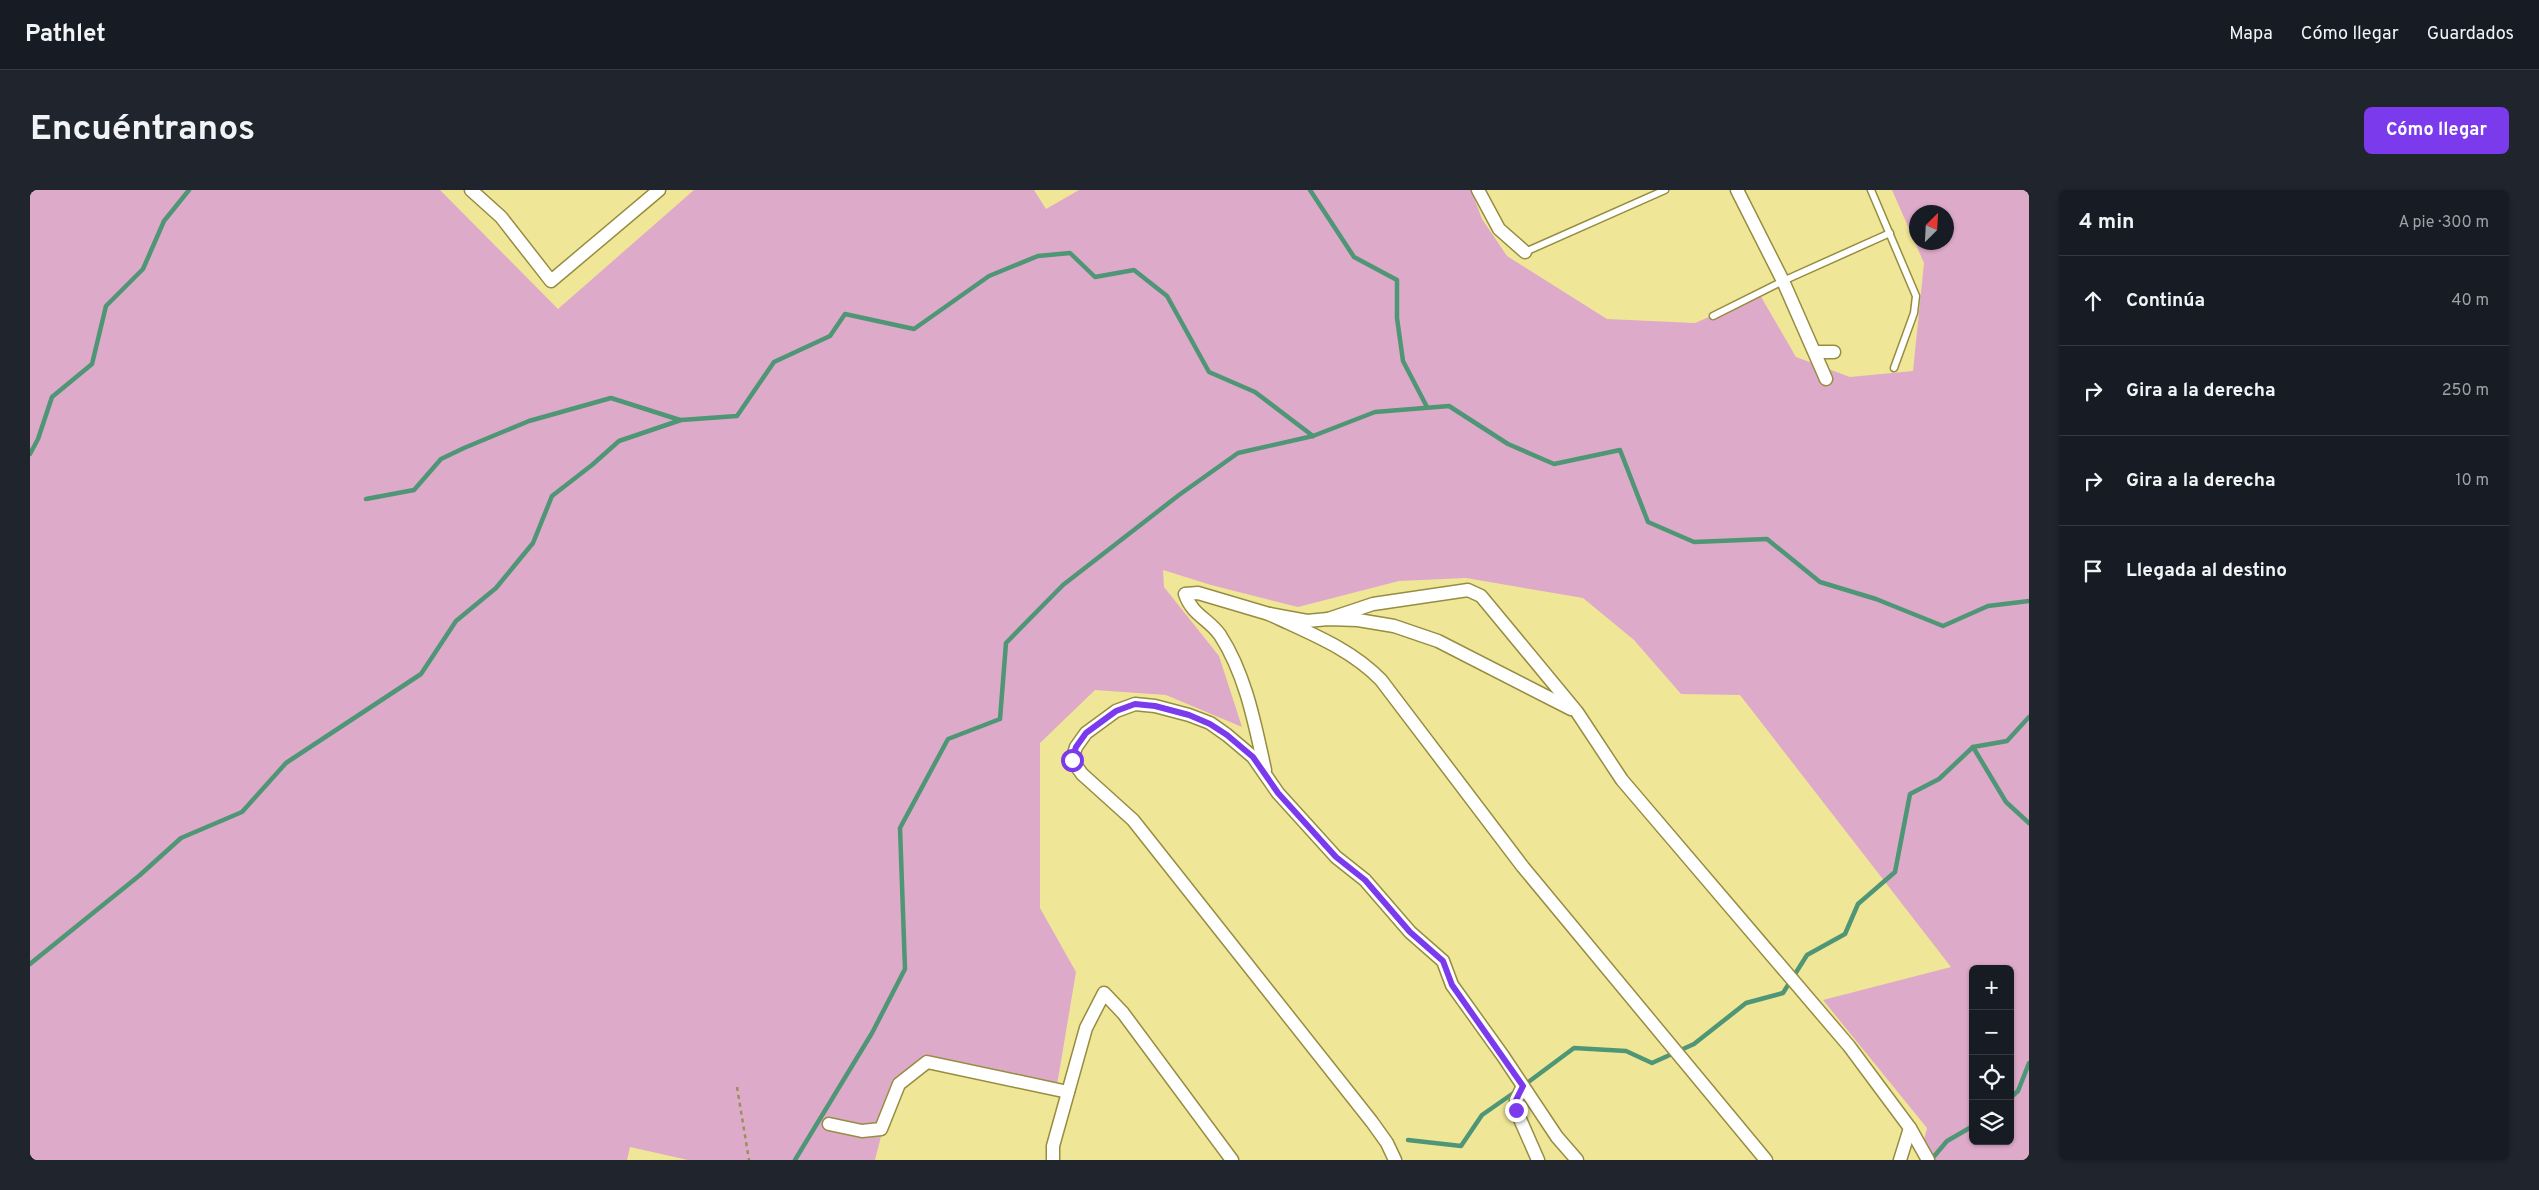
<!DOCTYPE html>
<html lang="es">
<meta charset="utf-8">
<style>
:root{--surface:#171b24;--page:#20242c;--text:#f1f3f6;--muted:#9ea1a6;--line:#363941;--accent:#7c3aed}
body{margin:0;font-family:Overpass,sans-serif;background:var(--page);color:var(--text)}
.controls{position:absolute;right:15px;bottom:15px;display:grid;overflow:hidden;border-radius:8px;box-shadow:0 1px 4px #0004}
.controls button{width:45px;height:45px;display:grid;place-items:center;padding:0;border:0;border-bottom:1px solid var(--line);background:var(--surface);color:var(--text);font:25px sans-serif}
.compass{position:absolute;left:1879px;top:15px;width:45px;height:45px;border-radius:50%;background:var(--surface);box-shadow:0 1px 4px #0004;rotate:24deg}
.stop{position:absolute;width:15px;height:15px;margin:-11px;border:4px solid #7c3aed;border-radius:50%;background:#fff}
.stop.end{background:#7c3aed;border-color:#fff;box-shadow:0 1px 5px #0008}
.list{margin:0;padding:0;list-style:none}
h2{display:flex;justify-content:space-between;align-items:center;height:65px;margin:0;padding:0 20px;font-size:21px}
h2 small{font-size:16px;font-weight:400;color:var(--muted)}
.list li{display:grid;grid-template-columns:32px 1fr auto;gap:15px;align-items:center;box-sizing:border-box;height:90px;padding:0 20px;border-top:1px solid var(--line)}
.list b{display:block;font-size:19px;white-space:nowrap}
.list em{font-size:16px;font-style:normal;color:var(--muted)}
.icon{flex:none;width:28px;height:28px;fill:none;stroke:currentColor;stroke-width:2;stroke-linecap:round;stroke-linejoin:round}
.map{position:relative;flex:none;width:1999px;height:970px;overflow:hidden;border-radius:8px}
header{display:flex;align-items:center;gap:30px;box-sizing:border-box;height:70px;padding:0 25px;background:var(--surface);border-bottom:1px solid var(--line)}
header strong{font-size:24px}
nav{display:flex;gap:28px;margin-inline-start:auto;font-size:18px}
.intro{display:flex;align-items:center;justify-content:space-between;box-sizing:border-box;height:120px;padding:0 30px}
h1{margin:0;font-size:35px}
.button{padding:12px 22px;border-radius:8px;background:var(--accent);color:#fff;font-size:18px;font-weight:700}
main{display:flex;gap:30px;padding:0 30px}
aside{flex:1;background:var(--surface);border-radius:8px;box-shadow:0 1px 4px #0004}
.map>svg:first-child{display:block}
.green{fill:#deaac9;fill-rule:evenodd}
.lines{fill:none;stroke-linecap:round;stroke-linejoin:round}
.stream{stroke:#4e9675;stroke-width:4.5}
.lane-casing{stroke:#968d40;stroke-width:9}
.street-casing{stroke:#968d40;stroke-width:15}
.path{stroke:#999258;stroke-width:2.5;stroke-dasharray:4 4;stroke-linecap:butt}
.lane{stroke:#fff;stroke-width:6}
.street{stroke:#fff;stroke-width:12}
.route{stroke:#7c3aed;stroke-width:6}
</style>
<header>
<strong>Pathlet</strong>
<nav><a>Mapa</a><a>Cómo llegar</a><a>Guardados</a></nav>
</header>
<div class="intro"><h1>Encuéntranos</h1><a class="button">Cómo llegar</a></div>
<main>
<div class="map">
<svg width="1999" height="970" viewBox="0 0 1999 970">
<rect width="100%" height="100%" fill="#f0e698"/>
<path class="green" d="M0,0H410L528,119L664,0H1004L1016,19L1049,0H1441L1452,29L1477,66L1577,129L1665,133L1730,105L1766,167L1820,187L1883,181L1894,73L1862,0H1999V970H1889L1897,938L1793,810L1921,777L1710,505L1651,504L1604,450L1553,408L1436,388L1369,391L1268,417L1181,395L1133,380L1134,397L1189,466L1212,537L1136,505L1065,500L1010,553V718L1046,782L1027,895L903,873L861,907L845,970H658L600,957L597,970H0ZM1886,22H1916V52H1886ZM1943,779H1980V951H1943Z"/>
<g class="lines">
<g class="stream">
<path d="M1280,0L1324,67L1367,90V128L1373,171L1397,217"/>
<path d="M0,264L8,249L22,207L62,174L76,116L113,79L134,31L159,0"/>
<path d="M336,309L384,300L411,269L434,258L499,231L581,208L650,230"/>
<path d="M1943,557L1976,612L1999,633"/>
<path d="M0,774L110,685L151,648L212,622L256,573L391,484L426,431L466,398L503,353L522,306L562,275L589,251L651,230L707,226L744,172L800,146L815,124L884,139L959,86L1008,66L1040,63L1065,87L1104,80L1137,106L1179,182L1225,202L1283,246"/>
<path d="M1493,896L1544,858L1596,861L1622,873L1664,854L1716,813L1753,803L1777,765L1815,744L1828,714L1865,682L1880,604L1909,589L1943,557L1977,551L1999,527"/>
<path d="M1980,908L1988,901L1999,873"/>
<path d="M1378,950L1431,956L1452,925L1485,902"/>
<path d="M765,970L842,843L875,779L870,638L918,549L970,529L976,453L1033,395L1149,305L1208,263L1283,246L1345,222L1419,216L1478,254L1524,274L1590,260L1618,332L1664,352L1737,349L1790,392L1846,409L1913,436L1958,416L1999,411"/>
<path d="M1901,970L1917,951L1943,936"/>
</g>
<defs>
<g id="lane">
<path d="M1841,0L1886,106L1884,123L1864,178"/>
<path d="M1495,62L1635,0"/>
<path d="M1683,126L1753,91L1860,43"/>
</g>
<g id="street">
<path d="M441,0L471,27L521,91L629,0"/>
<path d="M1448,0L1469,39L1495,62"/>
<path d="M1707,0L1753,91L1796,189"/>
<path d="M1785,162H1804"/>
<path d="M1239,424C1279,443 1320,458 1351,490L1493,677L1736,970"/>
<path d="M1298,429L1343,414L1438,400L1451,406L1547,522L1592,590L1819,856L1880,938L1898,970"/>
<path d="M1235,580C1225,535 1216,485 1190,445C1179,429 1162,425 1155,404L1168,403L1239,424L1277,431L1298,429L1328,430L1364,436L1408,451L1541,519"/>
<path d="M1493,896L1486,910V920L1508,970"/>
<path d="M799,934L832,941L851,939L869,894L897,872L1038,902"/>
<path d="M1023,970V956L1056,838L1074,803L1093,823L1202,970"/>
<path d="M1365,970L1357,953L1342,932L1103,630L1052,584L1042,570L1046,557L1056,543L1086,521L1105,514L1125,516L1159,525L1180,533L1197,545L1223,567L1248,603L1306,667L1335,690L1380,742L1413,771L1422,795L1473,866L1527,947L1547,970"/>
<path d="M1870,970L1880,938"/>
</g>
</defs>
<use href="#lane" class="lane-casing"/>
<use href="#street" class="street-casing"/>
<path class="path" d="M707,897L719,970"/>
<use href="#lane" class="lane"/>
<use href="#street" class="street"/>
</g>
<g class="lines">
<path class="route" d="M1042,570L1046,557L1056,543L1086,521L1105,514L1125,516L1159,525L1180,534L1197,545L1223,567L1248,603L1306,667L1335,690L1380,742L1413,771L1422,795L1493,896L1486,910V920"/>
</g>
</svg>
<div class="controls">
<button>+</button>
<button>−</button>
<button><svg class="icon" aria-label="locate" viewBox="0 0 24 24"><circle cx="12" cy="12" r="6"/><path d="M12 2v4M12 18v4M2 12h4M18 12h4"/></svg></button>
<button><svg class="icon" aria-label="layers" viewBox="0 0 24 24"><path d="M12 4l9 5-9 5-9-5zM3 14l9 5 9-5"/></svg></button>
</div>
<svg class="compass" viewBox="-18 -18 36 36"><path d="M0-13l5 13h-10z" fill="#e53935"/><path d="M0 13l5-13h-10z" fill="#9ea1a6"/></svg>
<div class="stop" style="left:1042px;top:570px"></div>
<div class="stop end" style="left:1486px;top:920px"></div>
</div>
<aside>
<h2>4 min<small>A pie · 300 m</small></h2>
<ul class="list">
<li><svg class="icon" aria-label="ahead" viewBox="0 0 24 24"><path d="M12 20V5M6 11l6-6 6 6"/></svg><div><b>Continúa</b></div><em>40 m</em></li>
<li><svg class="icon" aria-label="right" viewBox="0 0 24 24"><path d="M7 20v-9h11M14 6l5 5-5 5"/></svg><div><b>Gira a la derecha</b></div><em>250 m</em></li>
<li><svg class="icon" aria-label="right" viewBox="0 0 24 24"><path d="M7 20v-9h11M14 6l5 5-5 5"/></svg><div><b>Gira a la derecha</b></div><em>10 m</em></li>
<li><svg class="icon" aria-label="arrive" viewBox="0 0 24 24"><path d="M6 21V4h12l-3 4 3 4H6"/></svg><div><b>Llegada al destino</b></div></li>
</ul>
</aside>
</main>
